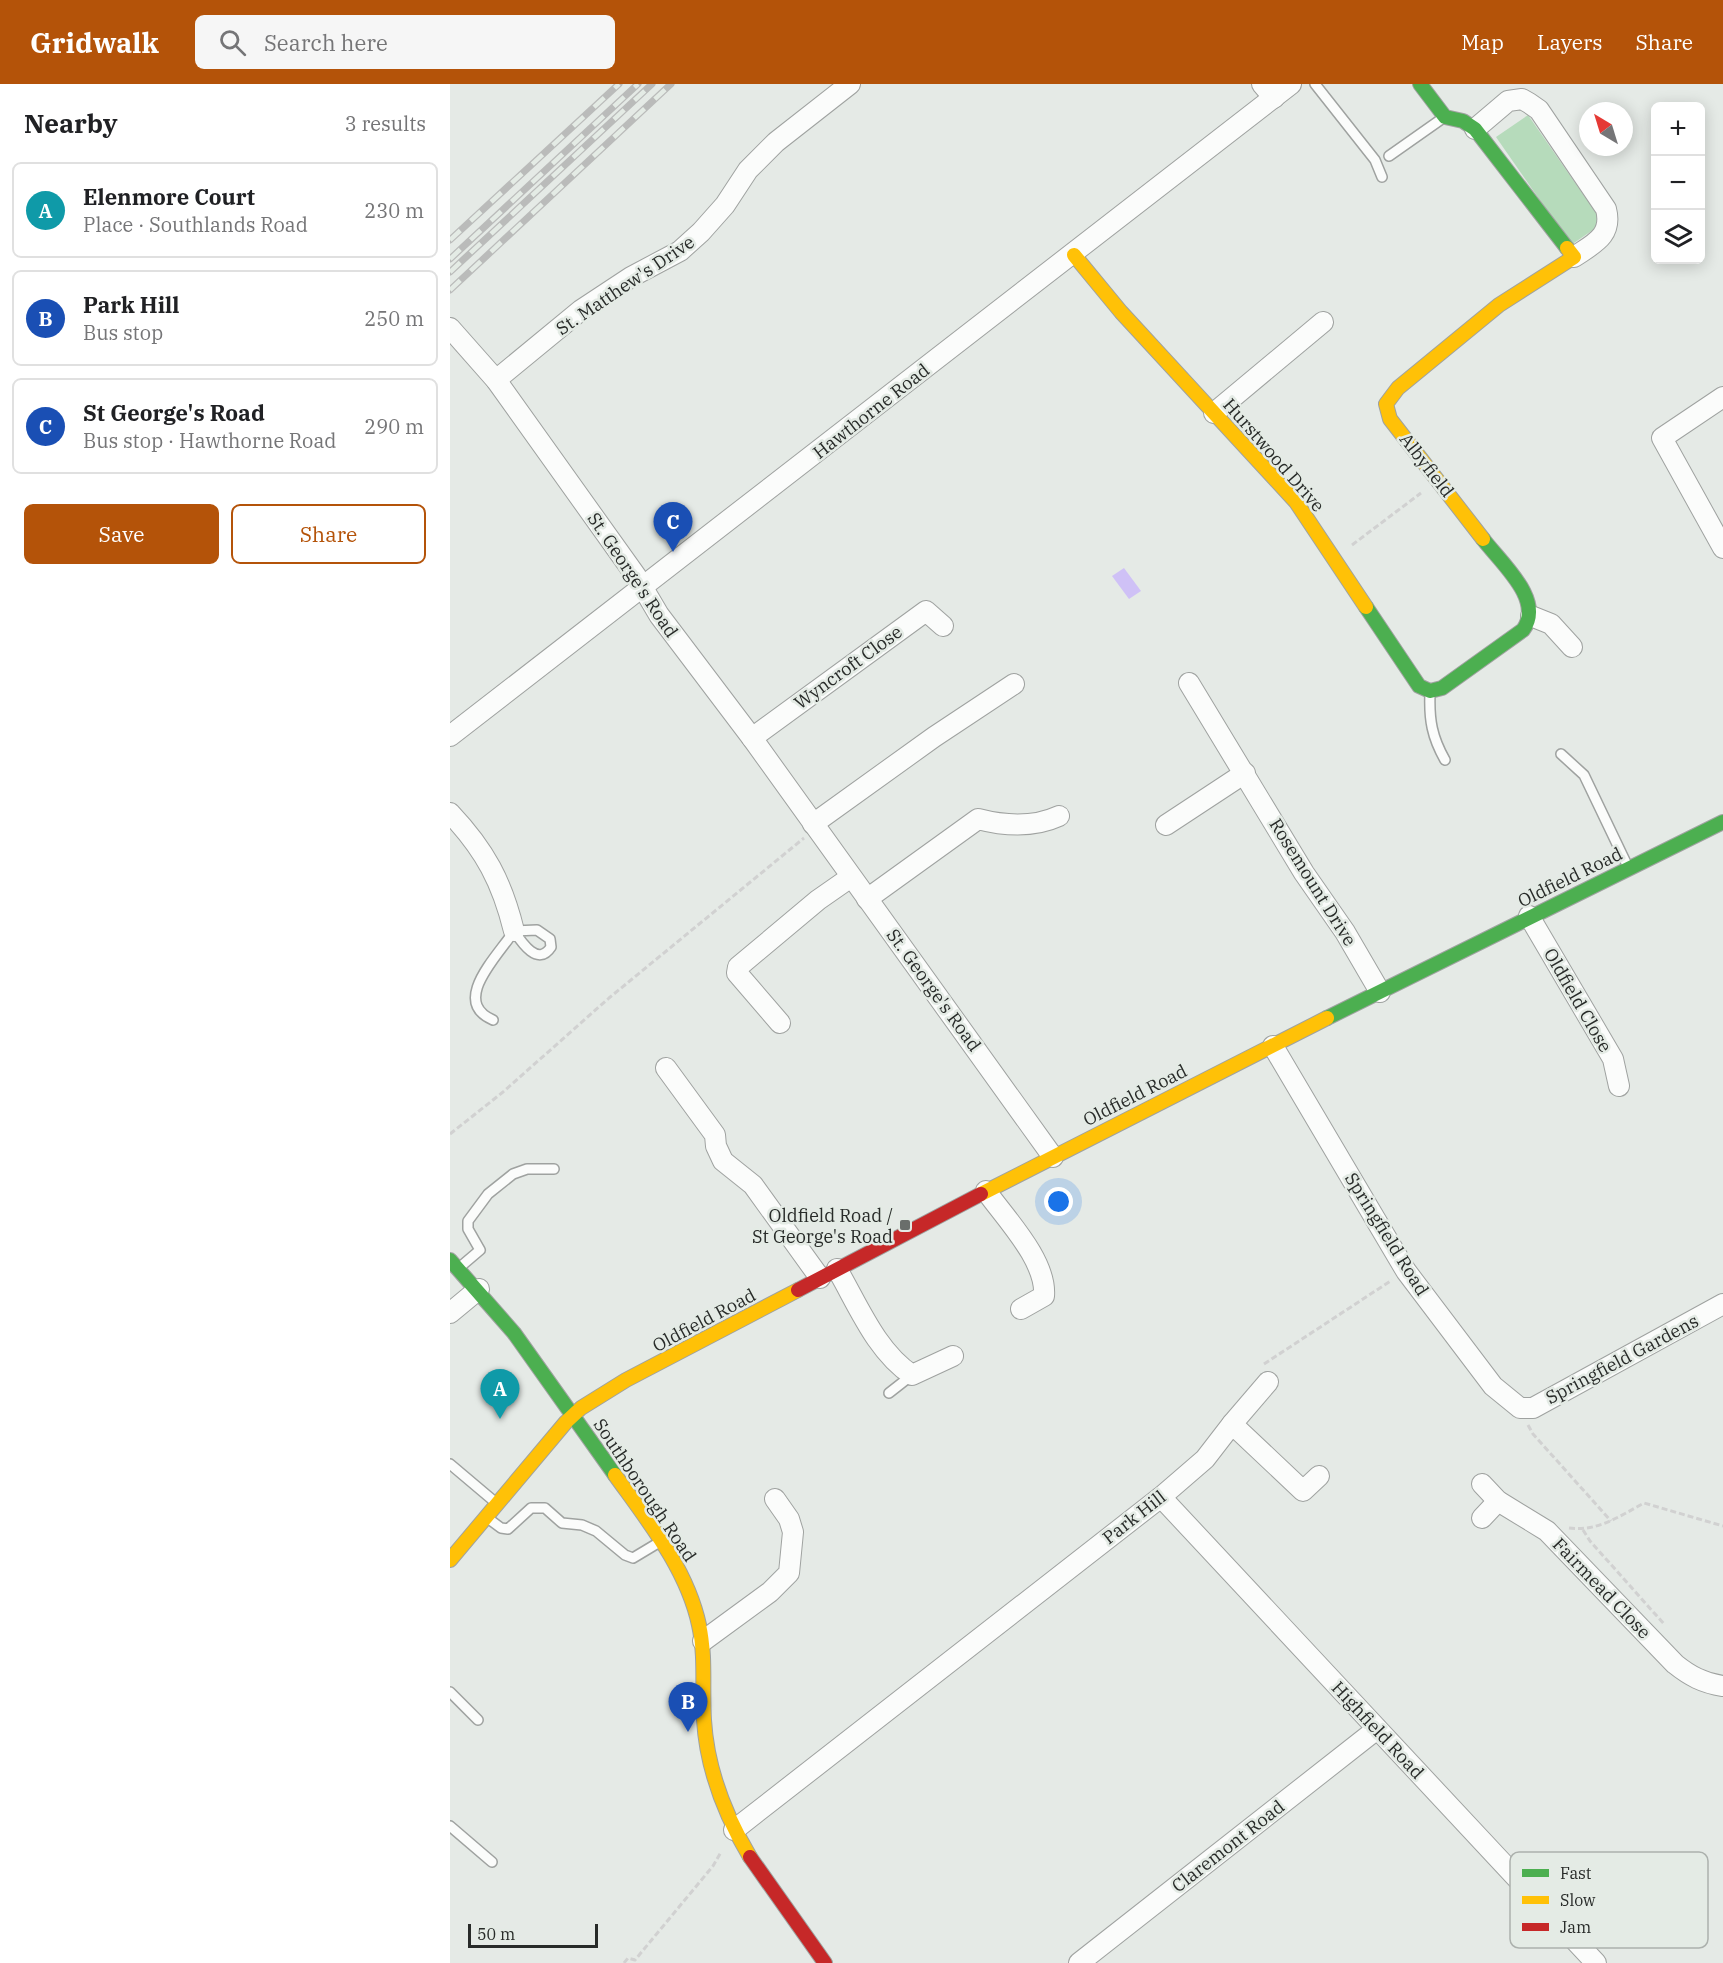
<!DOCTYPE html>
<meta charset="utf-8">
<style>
:root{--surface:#fff;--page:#f6f6f6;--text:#202124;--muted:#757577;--line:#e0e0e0;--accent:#b45309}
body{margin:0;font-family:"IBM Plex Serif",serif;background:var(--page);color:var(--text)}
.controls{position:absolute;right:18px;top:18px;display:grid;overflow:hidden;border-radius:9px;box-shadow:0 3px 15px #0003}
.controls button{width:54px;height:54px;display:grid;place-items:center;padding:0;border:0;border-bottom:2px solid var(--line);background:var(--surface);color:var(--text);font:30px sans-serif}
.compass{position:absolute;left:1129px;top:18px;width:54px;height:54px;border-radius:50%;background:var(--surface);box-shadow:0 3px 15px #0003;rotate:322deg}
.scale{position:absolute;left:18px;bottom:15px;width:130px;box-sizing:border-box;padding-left:6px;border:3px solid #282b29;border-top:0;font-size:16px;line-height:21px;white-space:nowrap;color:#282b29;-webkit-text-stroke:4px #e4ebe5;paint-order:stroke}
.you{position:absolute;left:609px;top:1118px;width:21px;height:21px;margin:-15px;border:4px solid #fff;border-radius:50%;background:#1a73e8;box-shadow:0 0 0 9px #1a73e833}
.badge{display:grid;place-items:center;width:39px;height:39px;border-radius:50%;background:var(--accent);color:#fff;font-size:20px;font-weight:700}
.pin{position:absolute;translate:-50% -50px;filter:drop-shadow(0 2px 3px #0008)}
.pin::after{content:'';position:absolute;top:32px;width:21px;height:18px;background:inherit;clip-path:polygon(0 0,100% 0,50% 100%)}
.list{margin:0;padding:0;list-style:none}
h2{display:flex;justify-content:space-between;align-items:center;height:78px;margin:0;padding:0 24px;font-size:26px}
h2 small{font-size:20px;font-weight:400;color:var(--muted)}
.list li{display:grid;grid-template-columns:39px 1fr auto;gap:18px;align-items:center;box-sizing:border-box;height:96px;margin:0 12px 12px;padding:0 12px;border:2px solid var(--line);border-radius:9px}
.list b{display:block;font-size:22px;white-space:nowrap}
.list p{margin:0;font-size:20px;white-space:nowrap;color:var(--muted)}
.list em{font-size:20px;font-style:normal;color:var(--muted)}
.actions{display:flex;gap:12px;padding:18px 24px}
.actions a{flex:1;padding:14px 0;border:2px solid var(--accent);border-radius:9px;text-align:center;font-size:21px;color:var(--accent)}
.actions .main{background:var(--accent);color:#fff}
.icon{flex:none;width:33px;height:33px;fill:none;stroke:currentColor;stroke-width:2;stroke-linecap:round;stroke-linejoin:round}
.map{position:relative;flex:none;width:1273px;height:1879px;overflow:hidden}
header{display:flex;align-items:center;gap:36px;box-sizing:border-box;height:84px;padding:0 30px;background:var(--accent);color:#fff}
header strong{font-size:28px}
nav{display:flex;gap:33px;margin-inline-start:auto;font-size:21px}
.search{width:420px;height:54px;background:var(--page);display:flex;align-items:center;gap:15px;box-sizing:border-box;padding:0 21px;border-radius:9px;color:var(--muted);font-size:22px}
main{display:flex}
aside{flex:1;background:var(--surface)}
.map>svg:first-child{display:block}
.green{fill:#b6dbbb}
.water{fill:#cfc1f6}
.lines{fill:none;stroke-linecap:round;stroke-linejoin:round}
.lane-casing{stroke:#9fa2a0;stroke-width:12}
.street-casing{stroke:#9fa2a0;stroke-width:22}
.fast-casing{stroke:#9fa2a0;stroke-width:16}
.slow-casing{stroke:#9fa2a0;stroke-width:16}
.jam-casing{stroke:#9fa2a0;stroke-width:16}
.path{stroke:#d1d1d1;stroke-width:3;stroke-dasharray:6 3;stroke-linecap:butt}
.lane{stroke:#fbfcfb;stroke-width:9}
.street{stroke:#fbfcfb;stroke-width:20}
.fast{stroke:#4caf50;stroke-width:14}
.slow{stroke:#ffc107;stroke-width:14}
.jam{stroke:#c62828;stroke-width:14}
.rail-casing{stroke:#babbba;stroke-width:7}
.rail{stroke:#e4ebe5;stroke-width:4.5;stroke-dasharray:14;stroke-linecap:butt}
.poi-dot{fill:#6a6e6b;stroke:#e4ebe5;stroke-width:2}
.labels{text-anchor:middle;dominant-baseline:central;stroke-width:5;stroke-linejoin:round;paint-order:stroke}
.street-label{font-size:18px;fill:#282b29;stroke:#e4ebe5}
.poi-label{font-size:18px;fill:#282b29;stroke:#e4ebe5;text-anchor:end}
.key{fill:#e4ebe5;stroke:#acb1ad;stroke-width:1.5}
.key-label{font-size:16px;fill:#282b29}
</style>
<header>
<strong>Gridwalk</strong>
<div class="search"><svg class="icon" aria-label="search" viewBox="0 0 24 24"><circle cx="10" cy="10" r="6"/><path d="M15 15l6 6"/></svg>Search here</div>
<nav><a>Map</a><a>Layers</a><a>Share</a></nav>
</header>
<main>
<aside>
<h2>Nearby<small>3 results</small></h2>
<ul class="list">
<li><span class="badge" style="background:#0f9aa8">A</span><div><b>Elenmore Court</b><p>Place · Southlands Road</p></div><em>230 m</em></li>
<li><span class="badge" style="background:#1a4fb4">B</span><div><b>Park Hill</b><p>Bus stop</p></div><em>250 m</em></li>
<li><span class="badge" style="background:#1a4fb4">C</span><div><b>St George's Road</b><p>Bus stop · Hawthorne Road</p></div><em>290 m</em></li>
</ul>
<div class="actions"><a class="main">Save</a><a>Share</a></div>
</aside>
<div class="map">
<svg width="1273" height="1879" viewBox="0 0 1273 1879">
<rect width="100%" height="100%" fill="#e5eae6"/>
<path class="green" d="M1078,31L1153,139L1121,161L1046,53Z"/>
<path class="water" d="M674,484L691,507L679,515L662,492Z"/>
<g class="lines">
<defs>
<g id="lane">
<path d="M865,0L925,76L932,93"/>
<path d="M939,72L993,34"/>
<path d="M980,610C979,636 982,653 995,676"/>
<path d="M1111,670L1134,691L1178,783"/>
<path d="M87,846L100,855L101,863C88,883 72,859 64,847Z"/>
<path d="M43,936C0,917 48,872 64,847"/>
<path d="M10,1183L30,1166L18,1145V1137L38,1110L63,1090L77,1085H104"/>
<path d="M439,1309L462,1291"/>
<path d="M0,1380L45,1418"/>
<path d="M39,1435L51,1444L58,1445L81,1424H95L112,1439L132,1441L146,1447L175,1471L183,1474L208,1459"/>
<path d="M0,1608L28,1636"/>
<path d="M0,1742L42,1778"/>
</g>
<g id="street">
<path d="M812,0L824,14"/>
<path d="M1025,45L1058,17L1072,15L1079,19L1089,26L1156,125C1163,152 1143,160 1124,173"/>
<path d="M0,244L46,296L186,492L209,531L302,654L603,1073"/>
<path d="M46,296L131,226L181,193L230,167L251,148L275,121L298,86L326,58L400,0"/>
<path d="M1273,313L1212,354L1273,464"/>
<path d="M764,329L873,238"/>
<path d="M1081,532L1101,540L1122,563"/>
<path d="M739,599L854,789L895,848L930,908"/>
<path d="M0,652L841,0"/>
<path d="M302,654L476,527L493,542"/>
<path d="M0,729C35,766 52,798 64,847"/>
<path d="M363,740L484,653L564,600"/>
<path d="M716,741L795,689"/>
<path d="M417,815L528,735C555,742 583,744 609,732"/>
<path d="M1079,832L1163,975L1169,1002"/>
<path d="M330,939L287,889L288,883L368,816L401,793"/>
<path d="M823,962L956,1187L1043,1302L1070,1324H1083L1273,1220"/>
<path d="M216,984L265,1051L266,1062L273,1077L303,1101L370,1194"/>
<path d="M536,1107C556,1135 597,1177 594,1212L571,1225"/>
<path d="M387,1185C408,1221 426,1267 462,1291L503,1272"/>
<path d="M0,1229L29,1205"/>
<path d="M782,1340L818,1298"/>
<path d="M1032,1400L1048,1417L1097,1447L1225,1580C1240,1592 1253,1599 1273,1602"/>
<path d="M711,1413L1146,1879"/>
<path d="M1032,1434L1048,1417"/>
<path d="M253,1557L320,1508L339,1489L343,1448L339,1435L325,1415"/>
<path d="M284,1746L711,1413L755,1375L782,1340L853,1407L869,1392"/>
<path d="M629,1879L927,1645"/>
</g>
<g id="fast">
<path d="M970,0L995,33L1013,37L1025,45L1117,164"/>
<path d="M916,523L969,602L980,607L992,604L1073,546C1095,516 1051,479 1033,455"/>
<path d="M877,934L1273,738"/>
<path d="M0,1176L64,1249L165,1391"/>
</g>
<g id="slow">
<path d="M624,171L671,228L846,418L916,523"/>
<path d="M1033,455L940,335L936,320L948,304L1049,221L1124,173L1117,164"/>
<path d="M531,1110L877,934"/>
<path d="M165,1391C198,1437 237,1485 249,1541C256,1572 252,1605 254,1636C257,1686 275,1731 300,1773"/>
<path d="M0,1476L116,1338L131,1324L176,1296L348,1206"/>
</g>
<g id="jam">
<path d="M348,1206L531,1110"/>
<path d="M300,1773L375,1879"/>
</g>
</defs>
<use href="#lane" class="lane-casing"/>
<use href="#street" class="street-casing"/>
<use href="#fast" class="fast-casing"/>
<use href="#slow" class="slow-casing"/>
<use href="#jam" class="jam-casing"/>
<g class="path">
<path d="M902,461L971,409"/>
<path d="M0,1050L53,1008L159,914L354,754"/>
<path d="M814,1280L942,1196"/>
<path d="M1078,1341L1083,1350L1161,1437"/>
<path d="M1119,1444C1147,1448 1170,1432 1194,1419L1273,1442"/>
<path d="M1133,1446L1140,1457L1214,1540"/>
<path d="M174,1879L178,1874L185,1876L263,1782L271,1768"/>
</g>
<use href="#lane" class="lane"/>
<use href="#street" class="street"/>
<use href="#fast" class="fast"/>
<use href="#slow" class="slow"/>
<use href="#jam" class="jam"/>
<defs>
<g id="rail">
<path d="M0,156L169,0"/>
<path d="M0,175L188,0"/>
<path d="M0,188L202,0"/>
<path d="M0,206L221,0"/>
</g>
</defs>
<use href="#rail" class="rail-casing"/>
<use href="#rail" class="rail"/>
</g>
<rect class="poi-dot" x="449" y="1135" width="12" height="12" rx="3"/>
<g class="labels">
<g class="street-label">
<text transform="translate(175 201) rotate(-34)">St. Matthew's Drive</text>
<text transform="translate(421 327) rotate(-38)">Hawthorne Road</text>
<text transform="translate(824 371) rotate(49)">Hurstwood Drive</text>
<text transform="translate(977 381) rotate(52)">Albyfield</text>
<text transform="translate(183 491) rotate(56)">St. George's Road</text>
<text transform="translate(398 583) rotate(-36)">Wyncroft Close</text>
<text transform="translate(1120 793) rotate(-26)">Oldfield Road</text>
<text transform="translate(863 798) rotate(58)">Rosemount Drive</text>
<text transform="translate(484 906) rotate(54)">St. George's Road</text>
<text transform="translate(1128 916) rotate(60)">Oldfield Close</text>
<text transform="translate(685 1011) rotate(-27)">Oldfield Road</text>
<text transform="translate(937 1150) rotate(58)">Springfield Road</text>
<text transform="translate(254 1236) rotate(-28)">Oldfield Road</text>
<text transform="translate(1172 1275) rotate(-28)">Springfield Gardens</text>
<text transform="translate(195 1406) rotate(56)">Southborough Road</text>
<text transform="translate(684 1433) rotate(-38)">Park Hill</text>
<text transform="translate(1152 1504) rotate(46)">Fairmead Close</text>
<text transform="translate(928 1646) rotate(47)">Highfield Road</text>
<text transform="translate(778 1762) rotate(-38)">Claremont Road</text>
</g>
<g class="poi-label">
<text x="443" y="1131">Oldfield Road /<tspan x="443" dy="21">St George's Road</tspan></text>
</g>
</g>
<rect x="1060" y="1768" width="198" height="96" rx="9" class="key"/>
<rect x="1072" y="1785" width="27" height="8" fill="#4caf50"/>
<rect x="1072" y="1812" width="27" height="8" fill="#ffc107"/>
<rect x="1072" y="1839" width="27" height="8" fill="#c62828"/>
<g class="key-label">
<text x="1110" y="1795">Fast</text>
<text x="1110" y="1822">Slow</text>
<text x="1110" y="1849">Jam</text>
</g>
</svg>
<div class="controls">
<button>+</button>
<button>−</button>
<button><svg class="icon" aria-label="layers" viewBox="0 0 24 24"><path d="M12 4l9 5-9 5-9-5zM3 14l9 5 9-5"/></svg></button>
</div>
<svg class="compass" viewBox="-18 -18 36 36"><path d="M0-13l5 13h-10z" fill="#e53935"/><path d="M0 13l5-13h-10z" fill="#757577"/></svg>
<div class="scale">50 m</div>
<div class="you"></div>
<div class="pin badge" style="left:50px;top:1335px;background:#0f9aa8">A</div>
<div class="pin badge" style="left:238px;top:1648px;background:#1a4fb4">B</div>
<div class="pin badge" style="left:223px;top:468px;background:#1a4fb4">C</div>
</div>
</main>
